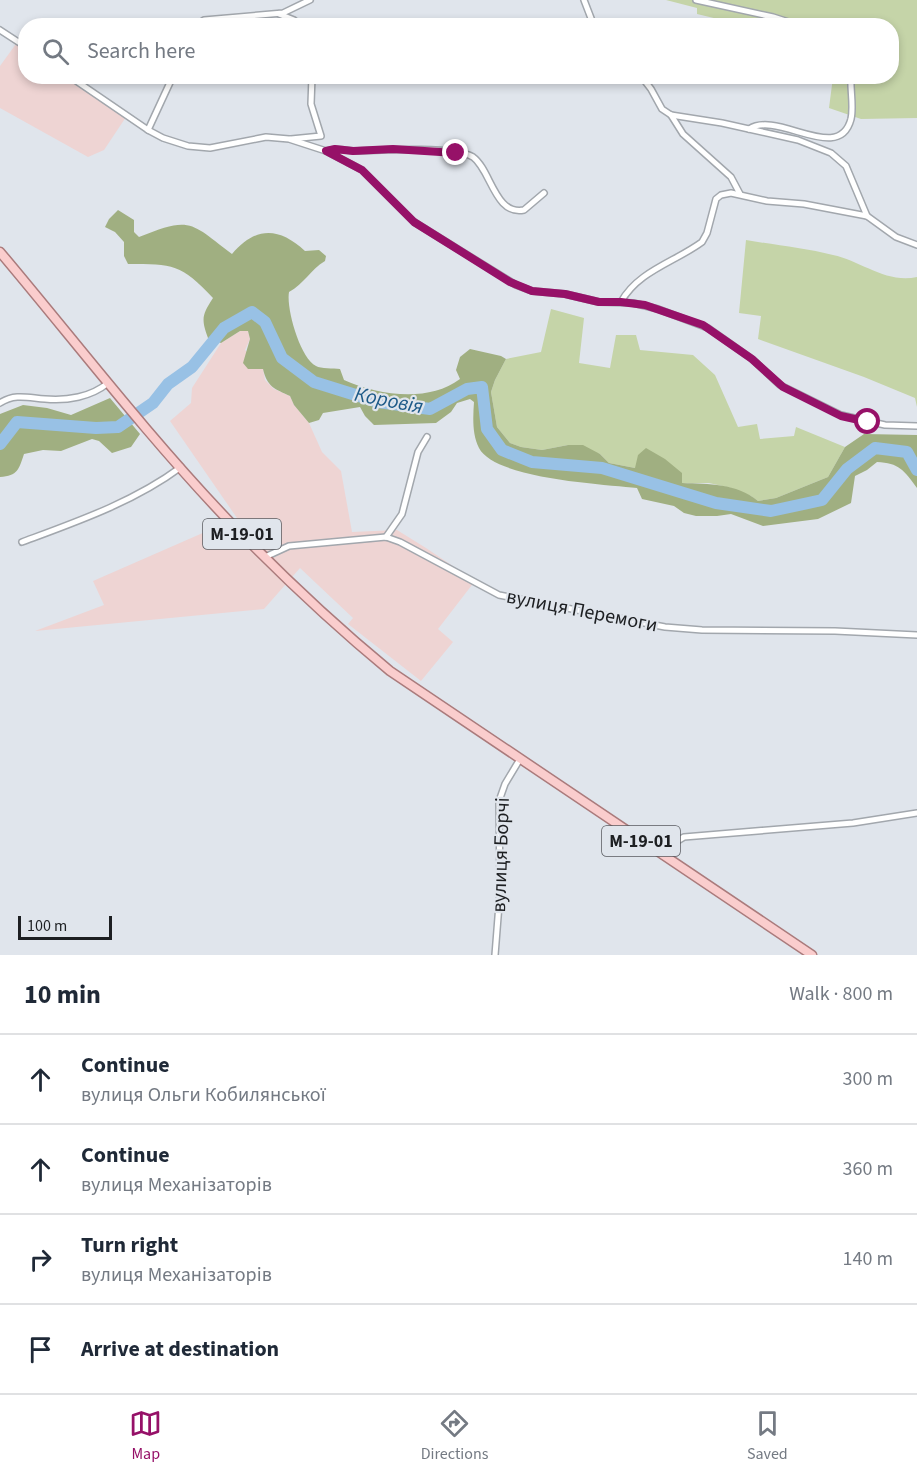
<!DOCTYPE html>
<meta charset="utf-8">
<style>
:root{--surface:#fff;--page:#f2f2f3;--text:#1f2937;--muted:#747a83;--line:#e0e1e3;--accent:#961168}
body{margin:0;font-family:"Source Sans 3",sans-serif;background:var(--page);color:var(--text)}
.scale{position:absolute;left:18px;bottom:15px;width:94px;box-sizing:border-box;padding-left:6px;border:3px solid #1d1f22;border-top:0;font-size:16px;line-height:21px;white-space:nowrap;color:#1d1f22;-webkit-text-stroke:4px #e0e5ec;paint-order:stroke}
.stop{position:absolute;width:18px;height:18px;margin:-14px;border:4px solid #961168;border-radius:50%;background:#fff}
.stop.end{background:#961168;border-color:#fff;box-shadow:0 2px 6px #0008}
.list{margin:0;padding:0;list-style:none}
h2{display:flex;justify-content:space-between;align-items:center;height:78px;margin:0;padding:0 24px;font-size:26px}
h2 small{font-size:20px;font-weight:400;color:var(--muted)}
.list li{display:grid;grid-template-columns:39px 1fr auto;gap:18px;align-items:center;box-sizing:border-box;height:90px;padding:0 24px;border-top:2px solid var(--line)}
.list b{display:block;font-size:22px;white-space:nowrap}
.list p{margin:0;font-size:20px;white-space:nowrap;color:var(--muted)}
.list em{font-size:20px;font-style:normal;color:var(--muted)}
.icon{flex:none;width:33px;height:33px;fill:none;stroke:currentColor;stroke-width:2;stroke-linecap:round;stroke-linejoin:round}
.map{position:relative;flex:none;width:917px;height:955px;overflow:hidden}
.search{position:absolute;background:var(--surface);box-shadow:0 3px 9px #0003;left:18px;right:18px;top:18px;height:66px;display:flex;align-items:center;gap:15px;box-sizing:border-box;padding:0 21px;border-radius:24px;color:var(--muted);font-size:22px}
.sheet{height:438px;background:var(--surface)}
nav{display:flex;justify-content:space-around;align-items:center;box-sizing:border-box;height:84px;border-top:2px solid var(--line);background:var(--surface);font-size:16px;color:var(--muted)}
nav a{display:grid;justify-items:center;gap:3px}
nav .on{color:var(--accent)}
.map>svg:first-child{display:block}
.industrial{fill:#eed4d3}
.green{fill:#c5d4a8}
.forest{fill:#a0af81}
.lines{fill:none;stroke-linecap:round;stroke-linejoin:round}
.river{stroke:#98c1e5;stroke-width:12}
.minor-casing{stroke:#a2a7ad;stroke-width:8}
.primary-casing{stroke:#aa7b7c;stroke-width:11}
.minor{stroke:#fff;stroke-width:5}
.primary{stroke:#facdcd;stroke-width:8}
.route{stroke:#961168;stroke-width:8}
.labels{text-anchor:middle;dominant-baseline:central;stroke-width:4.5;stroke-linejoin:round;paint-order:stroke}
.shield{fill:#e0e5ec;stroke:#585a5f;stroke-width:1.5}
.shield-label{font-size:18px;font-weight:bold;fill:#1d1f22}
.street-label{font-size:20px;fill:#1d1f22;stroke:#e0e5ec}
.water-label{font-size:21px;font-style:italic;fill:#1d5a88;stroke:#e0e5ec}
</style>
<div class="map">
<svg width="917" height="955" viewBox="0 0 917 955">
<rect width="100%" height="100%" fill="#e0e5ec"/>
<g class="industrial">
<path d="M16,44L25,50L26,76L65,77L126,117L104,150L88,157L0,108V66Z"/>
<path d="M240,331H248L250,339L245,350L263,369L265,380L274,389L290,396L294,405L309,423L322,452L341,471L352,532L397,530L426,548L475,581L438,629L453,642L421,681L348,624L353,618L300,568L264,609L35,631L104,605L93,581L237,518L170,421L191,403L192,388L221,343Z"/>
</g>
<g class="green">
<path d="M666,0H917V118L861,119L829,108L833,77L892,76V26L743,25L697,14V8Z"/>
<path d="M746,240C775,245 805,248 833,255C861,261 887,284 917,277V407L915,398L864,377L758,339L761,316L739,313Z"/>
<path d="M551,309L584,318L579,363L610,368L616,335H636L640,350L693,355L715,375L738,427L757,424L760,439L794,436L796,427L845,447L828,477L776,498L758,501L751,496L731,488L709,483H682L635,468L609,463L600,454L568,445L542,450L521,447L510,443L497,427L491,392L495,380L506,359L541,352Z"/>
</g>
<g class="forest">
<path d="M118,210L134,220V232L139,237C191,216 190,222 232,254C256,226 279,227 305,251L319,250L326,256L325,261C310,270 304,284 289,292C286,308 300,358 316,366C321,369 333,368 340,369L344,380C378,395 428,403 460,379L456,370L460,357L470,349L501,356L506,359L495,380L491,392L497,427L510,443L521,447L542,450L568,445H583L600,454L609,463L635,468L638,455L646,448L665,459L682,473V483C709,484 736,483 758,501L776,498L828,477L845,447L864,434L917,435V488C904,470 899,463 877,462L867,470L855,476L851,503L818,519L763,526L731,514L717,516H696L684,513L674,506L642,499L637,488C603,484 495,479 479,448C472,434 473,417 474,402L470,399L457,403L451,412L436,423L374,425L365,416L360,407L323,413L319,420L309,423L294,405L290,396C275,389 267,387 263,369H248L243,363L250,339L248,331H240L221,343L208,338C201,319 202,315 213,298C181,264 173,264 128,264L124,256V242L115,232L105,227L109,219Z"/>
<path d="M110,398L140,434L131,447L112,453L99,441L92,439L61,451L43,450L24,454C19,469 18,476 0,477V414L23,405L47,408L71,415Z"/>
</g>
<g class="lines">
<path class="river" d="M0,444L17,422L96,428L118,427L153,403L168,384L192,367L224,328L252,312L265,322L282,358L314,382L378,402L430,409L467,389L482,387L487,429L502,450L532,462L602,468L716,503L771,511L822,500L847,469L875,448L907,452L917,470"/>
<defs>
<g id="minor">
<path d="M584,0L594,26"/>
<path d="M696,0L773,17L801,26"/>
<path d="M279,14L294,20L301,26"/>
<path d="M196,26L204,20L283,13L310,0"/>
<path d="M0,30L26,47"/>
<path d="M69,76L148,130L163,138L188,146L210,148L266,137L289,139L326,151L362,170L414,222L516,285L532,291L565,294L599,302L633,303L658,309L708,328L752,359L780,385L841,415L885,425L917,426"/>
<path d="M641,76L651,89L662,109L671,115L722,123L798,140L831,153L846,166L867,216"/>
<path d="M671,115L683,134L731,177L740,194"/>
<path d="M749,129C778,110 839,165 851,119C854,106 850,90 851,76"/>
<path d="M148,130L173,76"/>
<path d="M291,139L321,136L311,104L312,76"/>
<path d="M326,151C337,147 347,151 358,151C381,150 455,146 473,157C491,170 495,216 524,210L544,193"/>
<path d="M621,302C638,271 675,262 702,242L707,233L716,199L721,195L731,193L767,201L804,204L867,216L896,237L917,245"/>
<path d="M0,403C15,393 29,398 45,399C67,401 91,397 108,383"/>
<path d="M386,537L402,514L418,452L427,437"/>
<path d="M22,542C76,522 134,502 181,467"/>
<path d="M265,557L289,546L386,537L400,542L499,595L665,627L702,630L835,631L917,635"/>
<path d="M663,856L669,846L684,837L853,823L917,813"/>
<path d="M495,955L500,892L499,801L505,784L520,759"/>
</g>
<path id="primary" d="M0,252C75,341 146,434 227,519C279,573 333,624 390,671L812,955"/>
</defs>
<use href="#minor" class="minor-casing"/>
<use href="#primary" class="primary-casing"/>
<use href="#minor" class="minor"/>
<use href="#primary" class="primary"/>
</g>
<g class="lines">
<path class="route" d="M456,153L393,149L353,151L335,149L326,151L362,170L414,222L510,282L532,291L565,294L599,302H621L645,305L703,325L752,359L783,387L841,416L868,422"/>
</g>
<g class="labels">
<g class="shield">
<rect x="203" y="519" width="78" height="30" rx="4.5"/>
<rect x="602" y="826" width="78" height="30" rx="4.5"/>
</g>
<g class="shield-label">
<text x="242" y="534">М-19-01</text>
<text x="641" y="841">М-19-01</text>
</g>
<g class="street-label">
<text transform="translate(582 611) rotate(11)">вулиця Перемоги</text>
<text transform="translate(501 855) rotate(-88)">вулиця Борчі</text>
</g>
<g class="water-label">
<text transform="translate(389 400) rotate(11)">Коровія</text>
</g>
</g>
</svg>
<div class="scale">100 m</div>
<div class="stop" style="left:868px;top:422px"></div>
<div class="stop end" style="left:456px;top:153px"></div>
<div class="search"><svg class="icon" aria-label="search" viewBox="0 0 24 24"><circle cx="10" cy="10" r="6"/><path d="M15 15l6 6"/></svg>Search here</div>
</div>
<section class="sheet">
<h2>10 min<small>Walk · 800 m</small></h2>
<ul class="list">
<li><svg class="icon" aria-label="ahead" viewBox="0 0 24 24"><path d="M12 20V5M6 11l6-6 6 6"/></svg><div><b>Continue</b><p>вулиця Ольги Кобилянської</p></div><em>300 m</em></li>
<li><svg class="icon" aria-label="ahead" viewBox="0 0 24 24"><path d="M12 20V5M6 11l6-6 6 6"/></svg><div><b>Continue</b><p>вулиця Механізаторів</p></div><em>360 m</em></li>
<li><svg class="icon" aria-label="right" viewBox="0 0 24 24"><path d="M7 20v-9h11M14 6l5 5-5 5"/></svg><div><b>Turn right</b><p>вулиця Механізаторів</p></div><em>140 m</em></li>
<li><svg class="icon" aria-label="arrive" viewBox="0 0 24 24"><path d="M6 21V4h12l-3 4 3 4H6"/></svg><div><b>Arrive at destination</b></div></li>
</ul>
</section>
<nav>
<a class="on"><svg class="icon" aria-label="map" viewBox="0 0 24 24"><path d="M3 6l6-2 6 2 6-2v14l-6 2-6-2-6 2zM9 4v14M15 6v14"/></svg>Map</a>
<a><svg class="icon" aria-label="directions" viewBox="0 0 24 24"><path d="M12 3l9 9-9 9-9-9zM9 14v-3h6M13 9l2 2-2 2"/></svg>Directions</a>
<a><svg class="icon" aria-label="saved" viewBox="0 0 24 24"><path d="M7 4h10v16l-5-4-5 4z"/></svg>Saved</a>
</nav>
